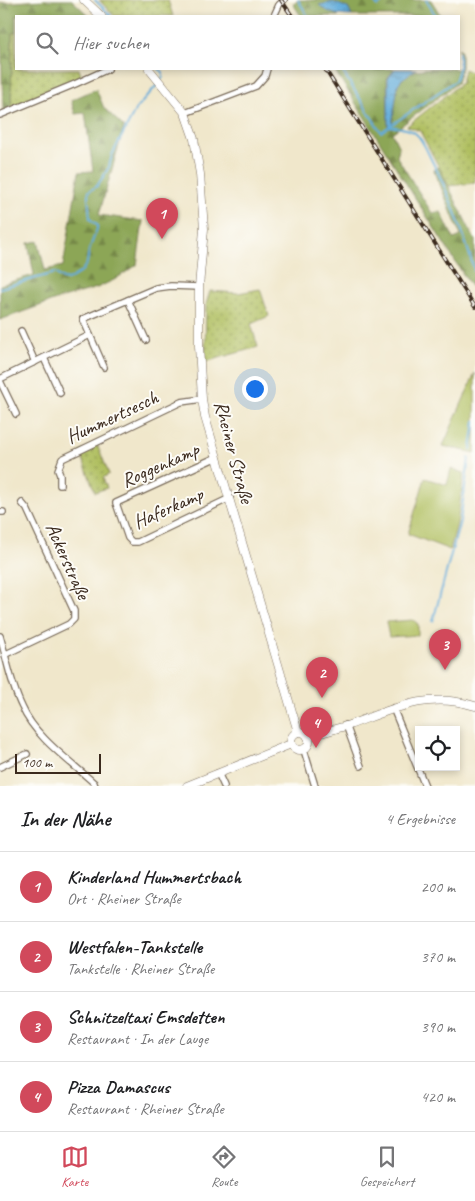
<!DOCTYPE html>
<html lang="de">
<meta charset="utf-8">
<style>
:root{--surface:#fff;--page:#f6f6f6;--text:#202124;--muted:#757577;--line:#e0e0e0;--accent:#d1495b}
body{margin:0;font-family:Caveat,sans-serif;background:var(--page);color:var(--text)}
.controls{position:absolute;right:15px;bottom:15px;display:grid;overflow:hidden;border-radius:0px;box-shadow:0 2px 8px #0003}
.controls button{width:45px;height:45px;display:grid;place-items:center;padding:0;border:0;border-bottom:1px solid var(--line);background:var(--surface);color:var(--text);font:25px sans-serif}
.scale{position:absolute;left:15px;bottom:12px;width:86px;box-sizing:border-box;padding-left:5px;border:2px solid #3b2a1e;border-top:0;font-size:14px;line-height:18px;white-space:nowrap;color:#3b2a1e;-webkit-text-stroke:4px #fdfcf7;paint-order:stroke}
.you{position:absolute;left:254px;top:388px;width:18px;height:18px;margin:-12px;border:4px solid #fff;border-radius:50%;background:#1a73e8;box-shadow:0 0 0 8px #1a73e833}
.badge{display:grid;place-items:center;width:32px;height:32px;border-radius:50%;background:var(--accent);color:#fff;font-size:16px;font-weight:700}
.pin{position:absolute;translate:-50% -41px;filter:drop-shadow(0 1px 2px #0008)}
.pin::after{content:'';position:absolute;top:26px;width:18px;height:15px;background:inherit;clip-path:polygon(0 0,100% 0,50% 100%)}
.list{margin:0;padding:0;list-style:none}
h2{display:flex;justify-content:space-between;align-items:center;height:65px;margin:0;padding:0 20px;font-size:21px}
h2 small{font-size:16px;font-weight:400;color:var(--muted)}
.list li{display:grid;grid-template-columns:32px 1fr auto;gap:15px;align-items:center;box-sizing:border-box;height:70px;padding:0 20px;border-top:1px solid var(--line)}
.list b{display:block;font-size:19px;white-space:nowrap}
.list p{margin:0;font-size:16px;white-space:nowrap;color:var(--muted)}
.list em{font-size:16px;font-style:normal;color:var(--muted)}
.icon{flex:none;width:28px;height:28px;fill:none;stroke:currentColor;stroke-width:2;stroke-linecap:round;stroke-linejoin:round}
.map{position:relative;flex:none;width:475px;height:786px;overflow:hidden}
.search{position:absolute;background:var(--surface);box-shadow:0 2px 8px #0003;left:15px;right:15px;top:15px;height:55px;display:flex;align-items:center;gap:12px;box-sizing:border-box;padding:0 18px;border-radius:0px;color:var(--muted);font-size:19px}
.sheet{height:345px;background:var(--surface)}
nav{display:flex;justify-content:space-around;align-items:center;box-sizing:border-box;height:70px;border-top:1px solid var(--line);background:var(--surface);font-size:14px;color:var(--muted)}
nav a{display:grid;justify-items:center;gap:2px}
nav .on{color:var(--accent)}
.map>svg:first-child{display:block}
.grass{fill:url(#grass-dots);stroke:#767440}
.forest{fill:url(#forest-firs);stroke:#64683a}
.garden{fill:#b0bf61;stroke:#767440}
.water{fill:url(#water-ripples);stroke:#4e6b7c}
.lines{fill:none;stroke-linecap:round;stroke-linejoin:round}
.stream{stroke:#62acda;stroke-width:2}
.street-casing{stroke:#7a6c5b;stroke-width:8}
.secondary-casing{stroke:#7a6c5b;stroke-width:9}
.street{stroke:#fff;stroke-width:5.5}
.secondary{stroke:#fff;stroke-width:8}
.rail-casing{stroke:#3b2a1e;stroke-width:4}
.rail{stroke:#fdfcf7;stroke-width:2;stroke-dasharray:5.5;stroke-linecap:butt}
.labels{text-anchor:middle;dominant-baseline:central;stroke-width:4;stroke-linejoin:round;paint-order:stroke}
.street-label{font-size:20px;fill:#3b2a1e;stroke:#fdfcf7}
</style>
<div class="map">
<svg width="475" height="786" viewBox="0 0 475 786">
<defs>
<pattern id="grass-dots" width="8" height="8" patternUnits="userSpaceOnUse" patternTransform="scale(1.25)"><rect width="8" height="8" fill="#b0bf61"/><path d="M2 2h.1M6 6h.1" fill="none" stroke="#909b4f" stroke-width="1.8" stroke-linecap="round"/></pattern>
<pattern id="forest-firs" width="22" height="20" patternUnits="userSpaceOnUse" patternTransform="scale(1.25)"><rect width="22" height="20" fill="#8ca657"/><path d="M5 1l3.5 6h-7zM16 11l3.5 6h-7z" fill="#748747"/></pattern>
<pattern id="water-ripples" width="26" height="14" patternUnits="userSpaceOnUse" patternTransform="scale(1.25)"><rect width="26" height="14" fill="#62acda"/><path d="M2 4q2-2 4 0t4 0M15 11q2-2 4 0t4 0" fill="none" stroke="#528cb0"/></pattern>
</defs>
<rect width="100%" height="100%" fill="#fdfcf7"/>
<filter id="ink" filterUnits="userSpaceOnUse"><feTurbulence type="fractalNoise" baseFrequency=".02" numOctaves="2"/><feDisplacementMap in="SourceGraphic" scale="10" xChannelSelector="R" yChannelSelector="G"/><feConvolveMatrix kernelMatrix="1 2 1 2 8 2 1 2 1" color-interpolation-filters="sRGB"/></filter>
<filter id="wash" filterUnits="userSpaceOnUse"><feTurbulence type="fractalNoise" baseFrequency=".0096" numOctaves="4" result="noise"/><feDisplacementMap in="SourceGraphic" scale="20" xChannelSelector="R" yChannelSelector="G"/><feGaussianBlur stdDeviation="1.12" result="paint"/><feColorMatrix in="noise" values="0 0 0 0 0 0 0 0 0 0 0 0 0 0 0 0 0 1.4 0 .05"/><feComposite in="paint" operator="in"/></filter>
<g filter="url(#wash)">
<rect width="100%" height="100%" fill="#f0e7cb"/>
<g class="grass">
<path d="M99,0H168L173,16H114Z"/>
<path d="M16,32V69H79L82,78L11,108L12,33Z"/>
<path d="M464,69L475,74V183L449,186L420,131L407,126L461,83Z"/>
<path d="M260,289L269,316L251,324L258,347L205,362L206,304L210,291L238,293Z"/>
<path d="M97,444L109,474L103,478L107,488L95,492L80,452Z"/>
</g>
<g class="forest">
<path d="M44,0H72L89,16H16V32L12,33L11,108L3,111L0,3Z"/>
<path d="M299,0H431L441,16H352L348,8L337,15L339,16H301L293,4Z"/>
<path d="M459,48L461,52V68L457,83L392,133L399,148L397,157L432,213L441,212L454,239L461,236L434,170L439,167L475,240V293L334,69H395L387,78L388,127L392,125L398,84C414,63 435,69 459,69Z"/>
<path d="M96,89L104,108L124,127L99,215L143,221L137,265L114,280L97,288L56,300L0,320V285L34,275L28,243L38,241L45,270L63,266L79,172L93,171L85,113L75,114L71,100Z"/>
</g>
<g class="garden">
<path d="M475,373V453L443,446Z"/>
<path d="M451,469L464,473L457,524L450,550L408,534L425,478L447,485Z"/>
<path d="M413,620L418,624V635L389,637L386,622Z"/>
</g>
<g class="water">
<path d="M333,2L348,8L352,16C339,16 329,14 319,5Z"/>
<path d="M395,69H416L402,79L398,84L392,125L388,128V78Z"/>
</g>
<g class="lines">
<g class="stream">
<path d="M95,0L111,16"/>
<path d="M298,0L308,16"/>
<path d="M371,0L378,6L385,0"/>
<path d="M426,0L436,16"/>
<path d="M459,53V68"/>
<path d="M159,69L163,72V77L161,80"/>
<path d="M341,69L381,132L455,81L459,69"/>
<path d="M389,126C398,128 407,127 415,133C422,138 427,151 431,159C450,195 464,234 475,273"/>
<path d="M0,288L55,273L63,279L68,280L81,272L87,263L89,250L97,229V225L90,219L88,195L89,191L97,186L103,177L109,167L112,155L136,109L158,84"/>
<path d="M471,449L475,421"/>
<path d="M433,621L460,521L469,458"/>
</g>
</g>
</g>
<g filter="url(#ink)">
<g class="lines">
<defs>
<g id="street">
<path d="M274,16L279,5L284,0"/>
<path d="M185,113L256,86L265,76L267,69"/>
<path d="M0,115L75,84L108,69"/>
<path d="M128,300L146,340"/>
<path d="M21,331L35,362"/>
<path d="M90,335L104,367"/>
<path d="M44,358L60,393"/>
<path d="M0,379L90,335L83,319L156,288L171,286L199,287"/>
<path d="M0,381L16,414"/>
<path d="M217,457L116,503L128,538L132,542H138L230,498"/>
<path d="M60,485V475L58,470L62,459L181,402L202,399"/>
<path d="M0,512H3"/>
<path d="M0,636C7,660 11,685 22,707C35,737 70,761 94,783L95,786"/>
<path d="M6,654L69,624L74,619V611L27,509L22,503"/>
<path d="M393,708L425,786"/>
<path d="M346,725L361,766"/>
<path d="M304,750L315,786"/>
<path d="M0,767L27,754"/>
<path d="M218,773L224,786"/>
</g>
<g id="secondary">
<path d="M84,0L101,16"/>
<path d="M149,69L185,113L194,139L200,174L204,229L199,287V346L202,399L205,417L298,732"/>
<circle cx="300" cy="741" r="9"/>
<path d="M308,737C321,733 335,729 349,725C393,709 427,691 475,706"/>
<path d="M187,786L291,744"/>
</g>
</defs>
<use href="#street" class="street-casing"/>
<use href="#secondary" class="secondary-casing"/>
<use href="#street" class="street"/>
<use href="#secondary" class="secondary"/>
<defs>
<g id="rail">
<path d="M281,0L292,16"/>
<path d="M325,69L475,307"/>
</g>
</defs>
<use href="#rail" class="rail-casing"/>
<use href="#rail" class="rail"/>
</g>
</g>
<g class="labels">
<g class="street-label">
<text transform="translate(112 417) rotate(-25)">Hummertsesch</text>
<text transform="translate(234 452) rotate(75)">Rheiner Straße</text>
<text transform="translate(160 465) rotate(-24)">Roggenkamp</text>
<text transform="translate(168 508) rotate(-24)">Haferkamp</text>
<text transform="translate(68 561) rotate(66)">Ackerstraße</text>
</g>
</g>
</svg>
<div class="controls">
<button><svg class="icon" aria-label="locate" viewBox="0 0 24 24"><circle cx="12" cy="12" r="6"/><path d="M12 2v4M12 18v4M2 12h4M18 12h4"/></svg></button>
</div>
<div class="scale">100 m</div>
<div class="you"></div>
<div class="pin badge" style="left:162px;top:239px">1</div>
<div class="pin badge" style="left:322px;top:698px">2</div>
<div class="pin badge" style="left:445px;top:670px">3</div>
<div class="pin badge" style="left:316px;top:748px">4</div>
<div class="search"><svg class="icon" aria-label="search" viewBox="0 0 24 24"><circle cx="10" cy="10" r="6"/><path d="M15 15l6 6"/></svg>Hier suchen</div>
</div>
<section class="sheet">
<h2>In der Nähe<small>4 Ergebnisse</small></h2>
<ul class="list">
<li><span class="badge">1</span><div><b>Kinderland Hummertsbach</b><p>Ort · Rheiner Straße</p></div><em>200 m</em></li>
<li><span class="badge">2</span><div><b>Westfalen-Tankstelle</b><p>Tankstelle · Rheiner Straße</p></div><em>370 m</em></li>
<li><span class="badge">3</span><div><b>Schnitzeltaxi Emsdetten</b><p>Restaurant · In der Lauge</p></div><em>390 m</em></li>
<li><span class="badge">4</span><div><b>Pizza Damascus</b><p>Restaurant · Rheiner Straße</p></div><em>420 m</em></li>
</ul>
</section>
<nav>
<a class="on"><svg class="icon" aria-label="map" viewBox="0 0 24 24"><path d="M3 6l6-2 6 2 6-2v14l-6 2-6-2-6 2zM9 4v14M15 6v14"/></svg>Karte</a>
<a><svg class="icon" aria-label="directions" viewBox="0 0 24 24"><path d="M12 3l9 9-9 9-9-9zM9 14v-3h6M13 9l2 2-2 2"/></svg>Route</a>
<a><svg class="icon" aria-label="saved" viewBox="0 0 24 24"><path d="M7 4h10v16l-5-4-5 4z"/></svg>Gespeichert</a>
</nav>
